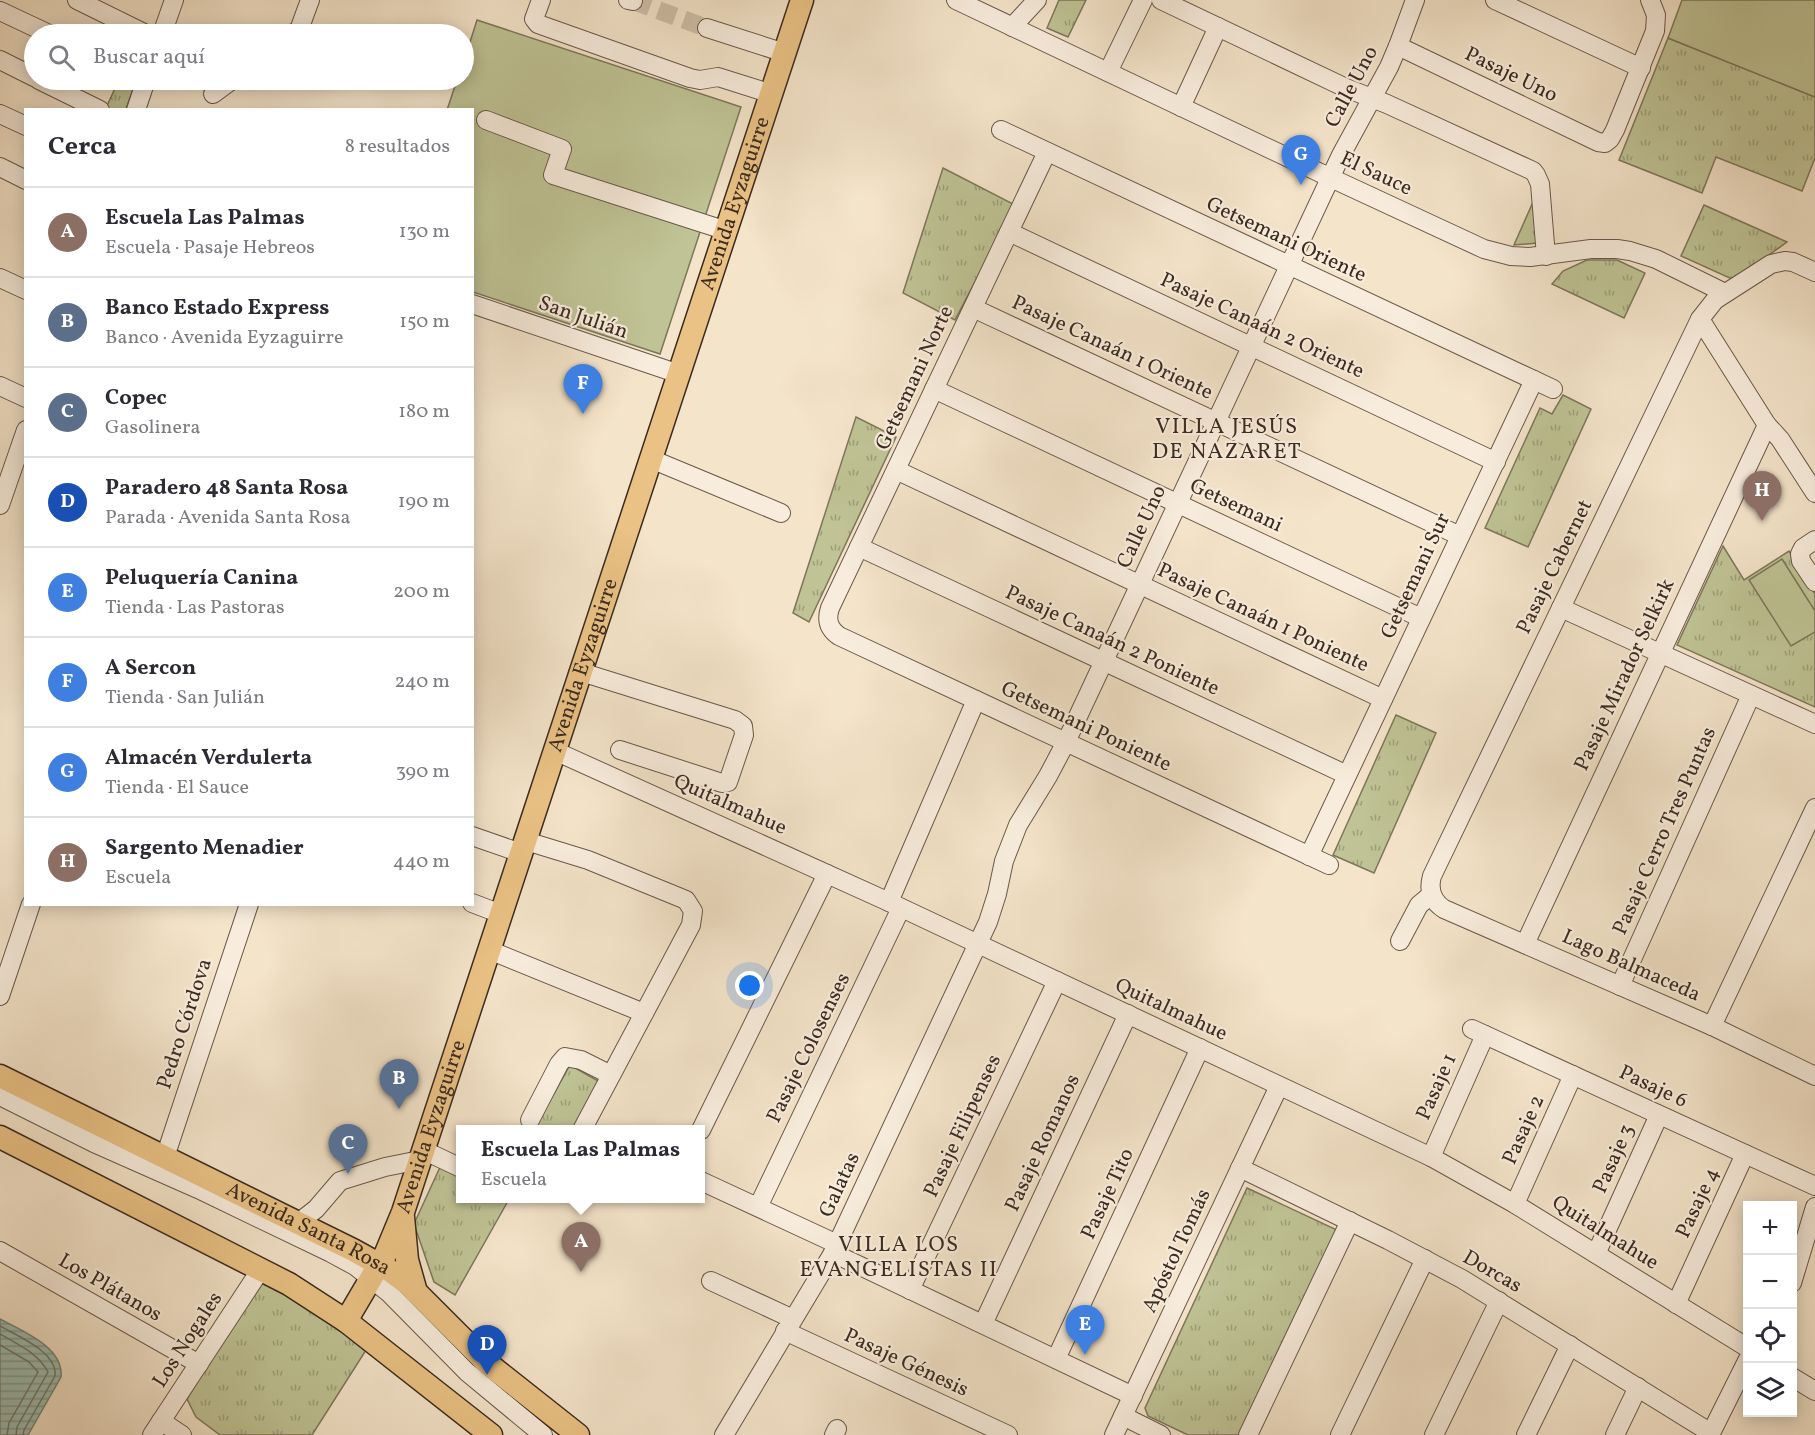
<!DOCTYPE html>
<html lang="es">
<meta charset="utf-8">
<style>
:root{--surface:#fff;--page:#f7f7f7;--text:#2b2b33;--muted:#7c7c81;--line:#e1e1e2;--accent:#b45309}
body{margin:0;font-family:Vollkorn,serif;background:var(--page);color:var(--text)}
.controls{position:absolute;right:18px;bottom:18px;display:grid;overflow:hidden;border-radius:0px;box-shadow:0 3px 15px #0003}
.controls button{width:54px;height:54px;display:grid;place-items:center;padding:0;border:0;border-bottom:2px solid var(--line);background:var(--surface);color:var(--text);font:30px sans-serif}
.you{position:absolute;left:750px;top:986px;width:21px;height:21px;margin:-15px;border:4px solid #fff;border-radius:50%;background:#1a73e8;box-shadow:0 0 0 9px #1a73e833}
.badge{display:grid;place-items:center;width:39px;height:39px;border-radius:50%;background:var(--accent);color:#fff;font-size:20px;font-weight:700}
.pin{position:absolute;translate:-50% -50px;filter:drop-shadow(0 2px 3px #0008)}
.pin::after{content:'';position:absolute;top:32px;width:21px;height:18px;background:inherit;clip-path:polygon(0 0,100% 0,50% 100%)}
.popup{position:absolute;left:456px;top:1125px;width:249px;height:78px;box-sizing:border-box;display:grid;place-content:center;border-radius:0px;background:var(--surface);filter:drop-shadow(0 2px 4px #0005);font-size:20px;white-space:nowrap;color:var(--muted)}
.popup b{font-size:22px;color:var(--text)}
.popup::after{content:'';position:absolute;left:50%;top:100%;margin-left:-12px;border:12px solid transparent;border-top-color:var(--surface)}
.list{margin:0;padding:0;list-style:none}
h2{display:flex;justify-content:space-between;align-items:center;height:78px;margin:0;padding:0 24px;font-size:26px}
h2 small{font-size:20px;font-weight:400;color:var(--muted)}
.list li{display:grid;grid-template-columns:39px 1fr auto;gap:18px;align-items:center;box-sizing:border-box;height:90px;padding:0 24px;border-top:2px solid var(--line)}
.list b{display:block;font-size:22px;white-space:nowrap}
.list p{margin:0;font-size:20px;white-space:nowrap;color:var(--muted)}
.list em{font-size:20px;font-style:normal;color:var(--muted)}
.icon{flex:none;width:33px;height:33px;fill:none;stroke:currentColor;stroke-width:2;stroke-linecap:round;stroke-linejoin:round}
.map{position:relative;flex:none;width:1815px;height:1435px;overflow:hidden}
.search{position:absolute;background:var(--surface);box-shadow:0 3px 15px #0003;left:24px;top:24px;width:450px;height:66px;display:flex;align-items:center;gap:15px;box-sizing:border-box;padding:0 21px;border-radius:33px;color:var(--muted);font-size:22px}
.panel{position:absolute;background:var(--surface);box-shadow:0 3px 15px #0003;left:24px;top:108px;width:450px;height:798px;border-radius:0px}
.map>svg:first-child{display:block}
.grass{fill:url(#grass-tufts);stroke:#7d775a;stroke-width:1.5}
.garden{fill:#bfc395;stroke:#7d775a;stroke-width:1.5}
.water{fill:url(#water-rules);stroke:#758478;stroke-width:1.5}
.lines{fill:none;stroke-linecap:round;stroke-linejoin:round}
.shore{stroke:#6c756a;stroke-width:1.5}
.minor-tunnel{stroke:#cfbfa8;stroke-width:18;stroke-dasharray:18 9;stroke-linecap:butt}
.minor-casing{stroke:#69594a;stroke-width:20}
.major-casing{stroke:#3b2b1f;stroke-width:25}
.minor{stroke:#f8eddd;stroke-width:18}
.major{stroke:#eac285;stroke-width:22}
.labels{text-anchor:middle;dominant-baseline:central;stroke-width:4.5;stroke-linejoin:round;paint-order:stroke}
.street-label{font-size:21px;fill:#3b2b1f;stroke:#f8eddd}
.neighbourhood-label{font-size:22px;letter-spacing:1.5px;fill:#3b2b1f;stroke:#f8eddd}
</style>
<div class="map">
<svg width="1815" height="1435" viewBox="0 0 1815 1435">
<defs>
<pattern id="grass-tufts" width="24" height="20" patternUnits="userSpaceOnUse" patternTransform="scale(1.5)"><rect width="24" height="20" fill="#bfc395"/><path d="M3 7l-1-3M5 7V3M7 7l1-3M15 17l-1-3M17 17v-4M19 17l1-3" fill="none" stroke="#9c9f79"/></pattern>
<pattern id="water-rules" width="6" height="5" patternUnits="userSpaceOnUse" patternTransform="scale(1.5)"><rect width="6" height="5" fill="#9cbfb4"/><path d="M0 2.5h6" fill="none" stroke="#809b92"/></pattern>
</defs>
<rect width="100%" height="100%" fill="#f4e4ca"/>
<filter id="stains"><feTurbulence type="fractalNoise" baseFrequency=".00333" numOctaves="4"/><feColorMatrix values="0 0 0 0 .2 0 0 0 0 .09 0 0 0 0 .02 0 0 0 .5 -.17"/></filter>
<radialGradient id="worn" r=".72"><stop offset=".6" stop-color="#630" stop-opacity="0"/><stop offset="1" stop-color="#630" stop-opacity=".3"/></radialGradient>
<g class="grass">
<path d="M1059,0H1086L1068,37L1047,28Z"/>
<path d="M1668,38L1815,97V158L1802,191L1716,157L1702,193L1619,160Z"/>
<path d="M119,80H136L126,109L105,110Z"/>
<path d="M943,168L1015,205L955,320L903,293Z"/>
<path d="M1533,202L1538,243L1514,245Z"/>
<path d="M1704,205L1787,242L1734,280L1681,256Z"/>
<path d="M1587,260H1617L1645,273L1624,318L1552,284L1563,271Z"/>
<path d="M1563,395L1591,409L1528,547L1485,528L1540,408L1552,414Z"/>
<path d="M856,417L896,437L809,622L793,613Z"/>
<path d="M1723,546L1744,580L1789,551L1815,594V707L1677,645Z"/>
<path d="M1396,715L1436,733L1374,873L1333,855Z"/>
<path d="M570,1065L600,1082L574,1129H543L536,1126Z"/>
<path d="M441,1165L461,1176V1198L503,1199L508,1201L455,1295L434,1282L414,1224Z"/>
<path d="M1247,1188L1337,1230L1242,1435H1188L1148,1416L1145,1408Z"/>
<path d="M263,1281L368,1347L312,1435H220L196,1417L187,1399L254,1284Z"/>
</g>
<g class="garden">
<path d="M1682,0H1815V97L1668,38Z"/>
<path d="M477,20L741,107L660,354L473,292L472,110H447L457,80H464V61Z"/>
<path d="M1782,559L1815,611V632L1791,646L1749,580Z"/>
</g>
<path class="water" d="M0,1319C22,1331 64,1347 61,1377L28,1435H0Z"/>
<g class="lines">
<g class="shore">
<path d="M0,1326C17,1336 58,1352 55,1376L24,1430L23,1435"/>
<path d="M0,1334C19,1345 38,1353 48,1372L17,1427L16,1435"/>
<path d="M0,1345L29,1362L38,1372L9,1423L7,1435"/>
</g>
<path class="minor-tunnel" d="M633,1L707,28"/>
<defs>
<g id="minor">
<path d="M77,0L146,34"/>
<path d="M541,0L534,19L538,24L690,78L700,80L718,77L772,94"/>
<path d="M628,0L633,1"/>
<path d="M956,0L1331,178L1484,249L1511,256L1530,257L1591,249H1617L1630,251L1656,259L1725,293"/>
<path d="M1161,0L1346,88L1387,104L1533,171L1536,175L1540,184L1546,256"/>
<path d="M1495,0L1641,68"/>
<path d="M0,11L49,34"/>
<path d="M1012,27L1037,0"/>
<path d="M707,28L785,53"/>
<path d="M162,34L174,0"/>
<path d="M292,34L299,30L310,0"/>
<path d="M1398,46L1598,142L1605,143L1610,139L1615,130L1655,31L1656,15L1650,0"/>
<path d="M0,60L34,77"/>
<path d="M1108,72L1143,0"/>
<path d="M39,80L100,110"/>
<path d="M213,94L232,80"/>
<path d="M1181,107L1218,27"/>
<path d="M136,110L146,80"/>
<path d="M0,114L26,126"/>
<path d="M486,120L562,149L553,175L727,231"/>
<path d="M1001,130L1553,389"/>
<path d="M1047,152L830,608C826,620 829,629 839,636L1329,865"/>
<path d="M0,167L26,180"/>
<path d="M1009,232L1496,462"/>
<path d="M1815,272L1793,262L1785,261L1771,264L1715,300L1700,319L1432,876C1428,890 1432,901 1444,909L1712,1026L1815,1076"/>
<path d="M0,278L26,290"/>
<path d="M472,304L679,374"/>
<path d="M973,308L1460,536"/>
<path d="M1700,319L1767,425L1780,439L1815,493"/>
<path d="M0,386L26,398"/>
<path d="M934,389L1421,618"/>
<path d="M651,459L781,513"/>
<path d="M896,470L1383,699"/>
<path d="M0,505L26,430"/>
<path d="M1815,540L1803,548L1800,554L1801,561L1815,582"/>
<path d="M859,547L1347,775"/>
<path d="M1561,608L1815,724"/>
<path d="M581,672L735,720L743,726L744,735L728,782L722,783L620,750"/>
<path d="M555,751L889,902L1431,1157L1515,1204L1748,1348"/>
<path d="M472,836L521,853"/>
<path d="M526,841L588,860L686,900L693,911L691,925L582,1130"/>
<path d="M1309,856L1534,380"/>
<path d="M889,902L976,700"/>
<path d="M472,903L501,914"/>
<path d="M1400,941L1419,905L1431,895"/>
<path d="M1525,944L1767,425"/>
<path d="M489,950L644,1013"/>
<path d="M1620,986L1751,695"/>
<path d="M0,996L31,904"/>
<path d="M1712,1026L1815,808"/>
<path d="M1472,1029L1815,1186"/>
<path d="M0,1096L94,1143L198,1189L331,1253L355,1266L389,1293L467,1372L543,1435"/>
<path d="M530,1120L559,1064L565,1057L581,1060L611,1075"/>
<path d="M701,1130L827,874"/>
<path d="M423,1150L461,1168"/>
<path d="M165,1157L249,904"/>
<path d="M1431,1157L1485,1035"/>
<path d="M1240,1168L1388,1240L1462,1279L1711,1433"/>
<path d="M701,1181L837,1244"/>
<path d="M1515,1204L1573,1075"/>
<path d="M758,1207L901,908"/>
<path d="M298,1223L316,1209L340,1181L385,1167L420,1160"/>
<path d="M0,1251L199,1364"/>
<path d="M833,1253L1133,1396"/>
<path d="M1596,1254L1659,1115"/>
<path d="M711,1281L793,1319"/>
<path d="M1792,1283L1815,1207"/>
<path d="M910,1290L1057,981"/>
<path d="M1676,1304L1745,1154"/>
<path d="M983,1324L1128,1014"/>
<path d="M785,1331L1008,1435"/>
<path d="M1056,1359L1200,1048"/>
<path d="M1792,1377L1815,1391"/>
<path d="M1123,1416L1161,1435"/>
<path d="M161,1421L182,1435"/>
<path d="M152,1435L261,1269"/>
<path d="M724,1435L833,1253L988,922L997,894L1004,861L1018,825L1048,776L1066,742L1341,155L1389,67L1398,46L1415,0"/>
<path d="M834,1435L837,1429"/>
<path d="M1114,1435L1279,1086"/>
<path d="M1248,1435L1350,1221"/>
<path d="M1340,1435L1425,1259"/>
<path d="M1434,1435L1499,1301"/>
<path d="M1526,1435L1570,1345"/>
<path d="M1615,1435L1638,1387"/>
<path d="M1710,1435L1748,1359"/>
</g>
<g id="major">
<path id="s1" d="M0,1076L353,1250L389,1270L408,1284L487,1363L578,1435"/>
<path d="M0,1137L289,1284L346,1321L491,1435"/>
<path d="M403,1217L407,1260L416,1292"/>
<path id="s2" d="M346,1321L386,1253L403,1212L802,0"/>
</g>
</defs>
<use href="#minor" class="minor-casing"/>
<use href="#major" class="major-casing"/>
<use href="#minor" class="minor"/>
<use href="#major" class="major"/>
</g>
<g class="labels">
<g class="street-label">
<text transform="translate(1511 75) rotate(26)">Pasaje Uno</text>
<text transform="translate(1352 87) rotate(-62)">Calle Uno</text>
<text transform="translate(1376 174) rotate(25)">El Sauce</text>
<text stroke="none"><textPath href="#s2" startOffset="1185">Avenida Eyzaguirre</textPath></text>
<text transform="translate(1286 240) rotate(25)">Getsemani Oriente</text>
<text transform="translate(583 318) rotate(19)">San Julián</text>
<text transform="translate(1262 326) rotate(25)">Pasaje Canaán 2 Oriente</text>
<text transform="translate(1112 348) rotate(25)">Pasaje Canaán 1 Oriente</text>
<text transform="translate(915 378) rotate(-65)">Getsemani Norte</text>
<text transform="translate(1236 506) rotate(25)">Getsemani</text>
<text transform="translate(1142 527) rotate(-65)">Calle Uno</text>
<text transform="translate(1555 567) rotate(-64)">Pasaje Cabernet</text>
<text transform="translate(1416 576) rotate(-65)">Getsemani Sur</text>
<text transform="translate(1263 618) rotate(25)">Pasaje Canaán 1 Poniente</text>
<text transform="translate(1112 641) rotate(25)">Pasaje Canaán 2 Poniente</text>
<text stroke="none"><textPath href="#s2" startOffset="699">Avenida Eyzaguirre</textPath></text>
<text transform="translate(1625 675) rotate(-65)">Pasaje Mirador Selkirk</text>
<text transform="translate(1086 727) rotate(25)">Getsemani Poniente</text>
<text transform="translate(730 805) rotate(24)">Quitalmahue</text>
<text transform="translate(1665 831) rotate(-66)">Pasaje Cerro Tres Puntas</text>
<text transform="translate(1631 966) rotate(24)">Lago Balmaceda</text>
<text transform="translate(1171 1010) rotate(25)">Quitalmahue</text>
<text transform="translate(185 1024) rotate(-72)">Pedro Córdova</text>
<text transform="translate(809 1048) rotate(-64)">Pasaje Colosenses</text>
<text transform="translate(1437 1087) rotate(-66)">Pasaje 1</text>
<text transform="translate(1653 1087) rotate(25)">Pasaje 6</text>
<text stroke="none"><textPath href="#s2" startOffset="213">Avenida Eyzaguirre</textPath></text>
<text transform="translate(963 1126) rotate(-65)">Pasaje Filipenses</text>
<text transform="translate(1524 1130) rotate(-66)">Pasaje 2</text>
<text transform="translate(1043 1143) rotate(-65)">Pasaje Romanos</text>
<text transform="translate(1614 1159) rotate(-66)">Pasaje 3</text>
<text transform="translate(840 1185) rotate(-65)">Galatas</text>
<text transform="translate(1108 1194) rotate(-65)">Pasaje Tito</text>
<text transform="translate(1698 1203) rotate(-65)">Pasaje 4</text>
<text stroke="none"><textPath href="#s1" startOffset="344">Avenida Santa Rosa</textPath></text>
<text transform="translate(1605 1233) rotate(32)">Quitalmahue</text>
<text transform="translate(1177 1251) rotate(-65)">Apóstol Tomás</text>
<text transform="translate(1492 1272) rotate(30)">Dorcas</text>
<text transform="translate(110 1288) rotate(30)">Los Plátanos</text>
<text transform="translate(188 1340) rotate(-57)">Los Nogales</text>
<text transform="translate(906 1363) rotate(25)">Pasaje Génesis</text>
</g>
<g class="neighbourhood-label">
<text x="1227" y="427">VILLA JESÚS<tspan x="1227" dy="25">DE NAZARET</tspan></text>
<text x="899" y="1245">VILLA LOS<tspan x="899" dy="25">EVANGELISTAS II</tspan></text>
</g>
</g>
<rect width="100%" height="100%" filter="url(#stains)"/>
<rect width="100%" height="100%" fill="url(#worn)"/>
</svg>
<div class="controls">
<button>+</button>
<button>−</button>
<button><svg class="icon" aria-label="locate" viewBox="0 0 24 24"><circle cx="12" cy="12" r="6"/><path d="M12 2v4M12 18v4M2 12h4M18 12h4"/></svg></button>
<button><svg class="icon" aria-label="layers" viewBox="0 0 24 24"><path d="M12 4l9 5-9 5-9-5zM3 14l9 5 9-5"/></svg></button>
</div>
<div class="you"></div>
<div class="pin badge" style="left:581px;top:1272px;background:#8d6e63">A</div>
<div class="popup"><b>Escuela Las Palmas</b>Escuela</div>
<div class="pin badge" style="left:399px;top:1109px;background:#5c6f8a">B</div>
<div class="pin badge" style="left:348px;top:1174px;background:#5c6f8a">C</div>
<div class="pin badge" style="left:487px;top:1375px;background:#1a4fb4">D</div>
<div class="pin badge" style="left:1085px;top:1355px;background:#3f7fe0">E</div>
<div class="pin badge" style="left:583px;top:414px;background:#3f7fe0">F</div>
<div class="pin badge" style="left:1301px;top:185px;background:#3f7fe0">G</div>
<div class="pin badge" style="left:1762px;top:521px;background:#8d6e63">H</div>
<div class="search"><svg class="icon" aria-label="search" viewBox="0 0 24 24"><circle cx="10" cy="10" r="6"/><path d="M15 15l6 6"/></svg>Buscar aquí</div>
<section class="panel">
<h2>Cerca<small>8 resultados</small></h2>
<ul class="list">
<li><span class="badge" style="background:#8d6e63">A</span><div><b>Escuela Las Palmas</b><p>Escuela · Pasaje Hebreos</p></div><em>130 m</em></li>
<li><span class="badge" style="background:#5c6f8a">B</span><div><b>Banco Estado Express</b><p>Banco · Avenida Eyzaguirre</p></div><em>150 m</em></li>
<li><span class="badge" style="background:#5c6f8a">C</span><div><b>Copec</b><p>Gasolinera</p></div><em>180 m</em></li>
<li><span class="badge" style="background:#1a4fb4">D</span><div><b>Paradero 48 Santa Rosa</b><p>Parada · Avenida Santa Rosa</p></div><em>190 m</em></li>
<li><span class="badge" style="background:#3f7fe0">E</span><div><b>Peluquería Canina</b><p>Tienda · Las Pastoras</p></div><em>200 m</em></li>
<li><span class="badge" style="background:#3f7fe0">F</span><div><b>A Sercon</b><p>Tienda · San Julián</p></div><em>240 m</em></li>
<li><span class="badge" style="background:#3f7fe0">G</span><div><b>Almacén Verdulerta</b><p>Tienda · El Sauce</p></div><em>390 m</em></li>
<li><span class="badge" style="background:#8d6e63">H</span><div><b>Sargento Menadier</b><p>Escuela</p></div><em>440 m</em></li>
</ul>
</section>
</div>
